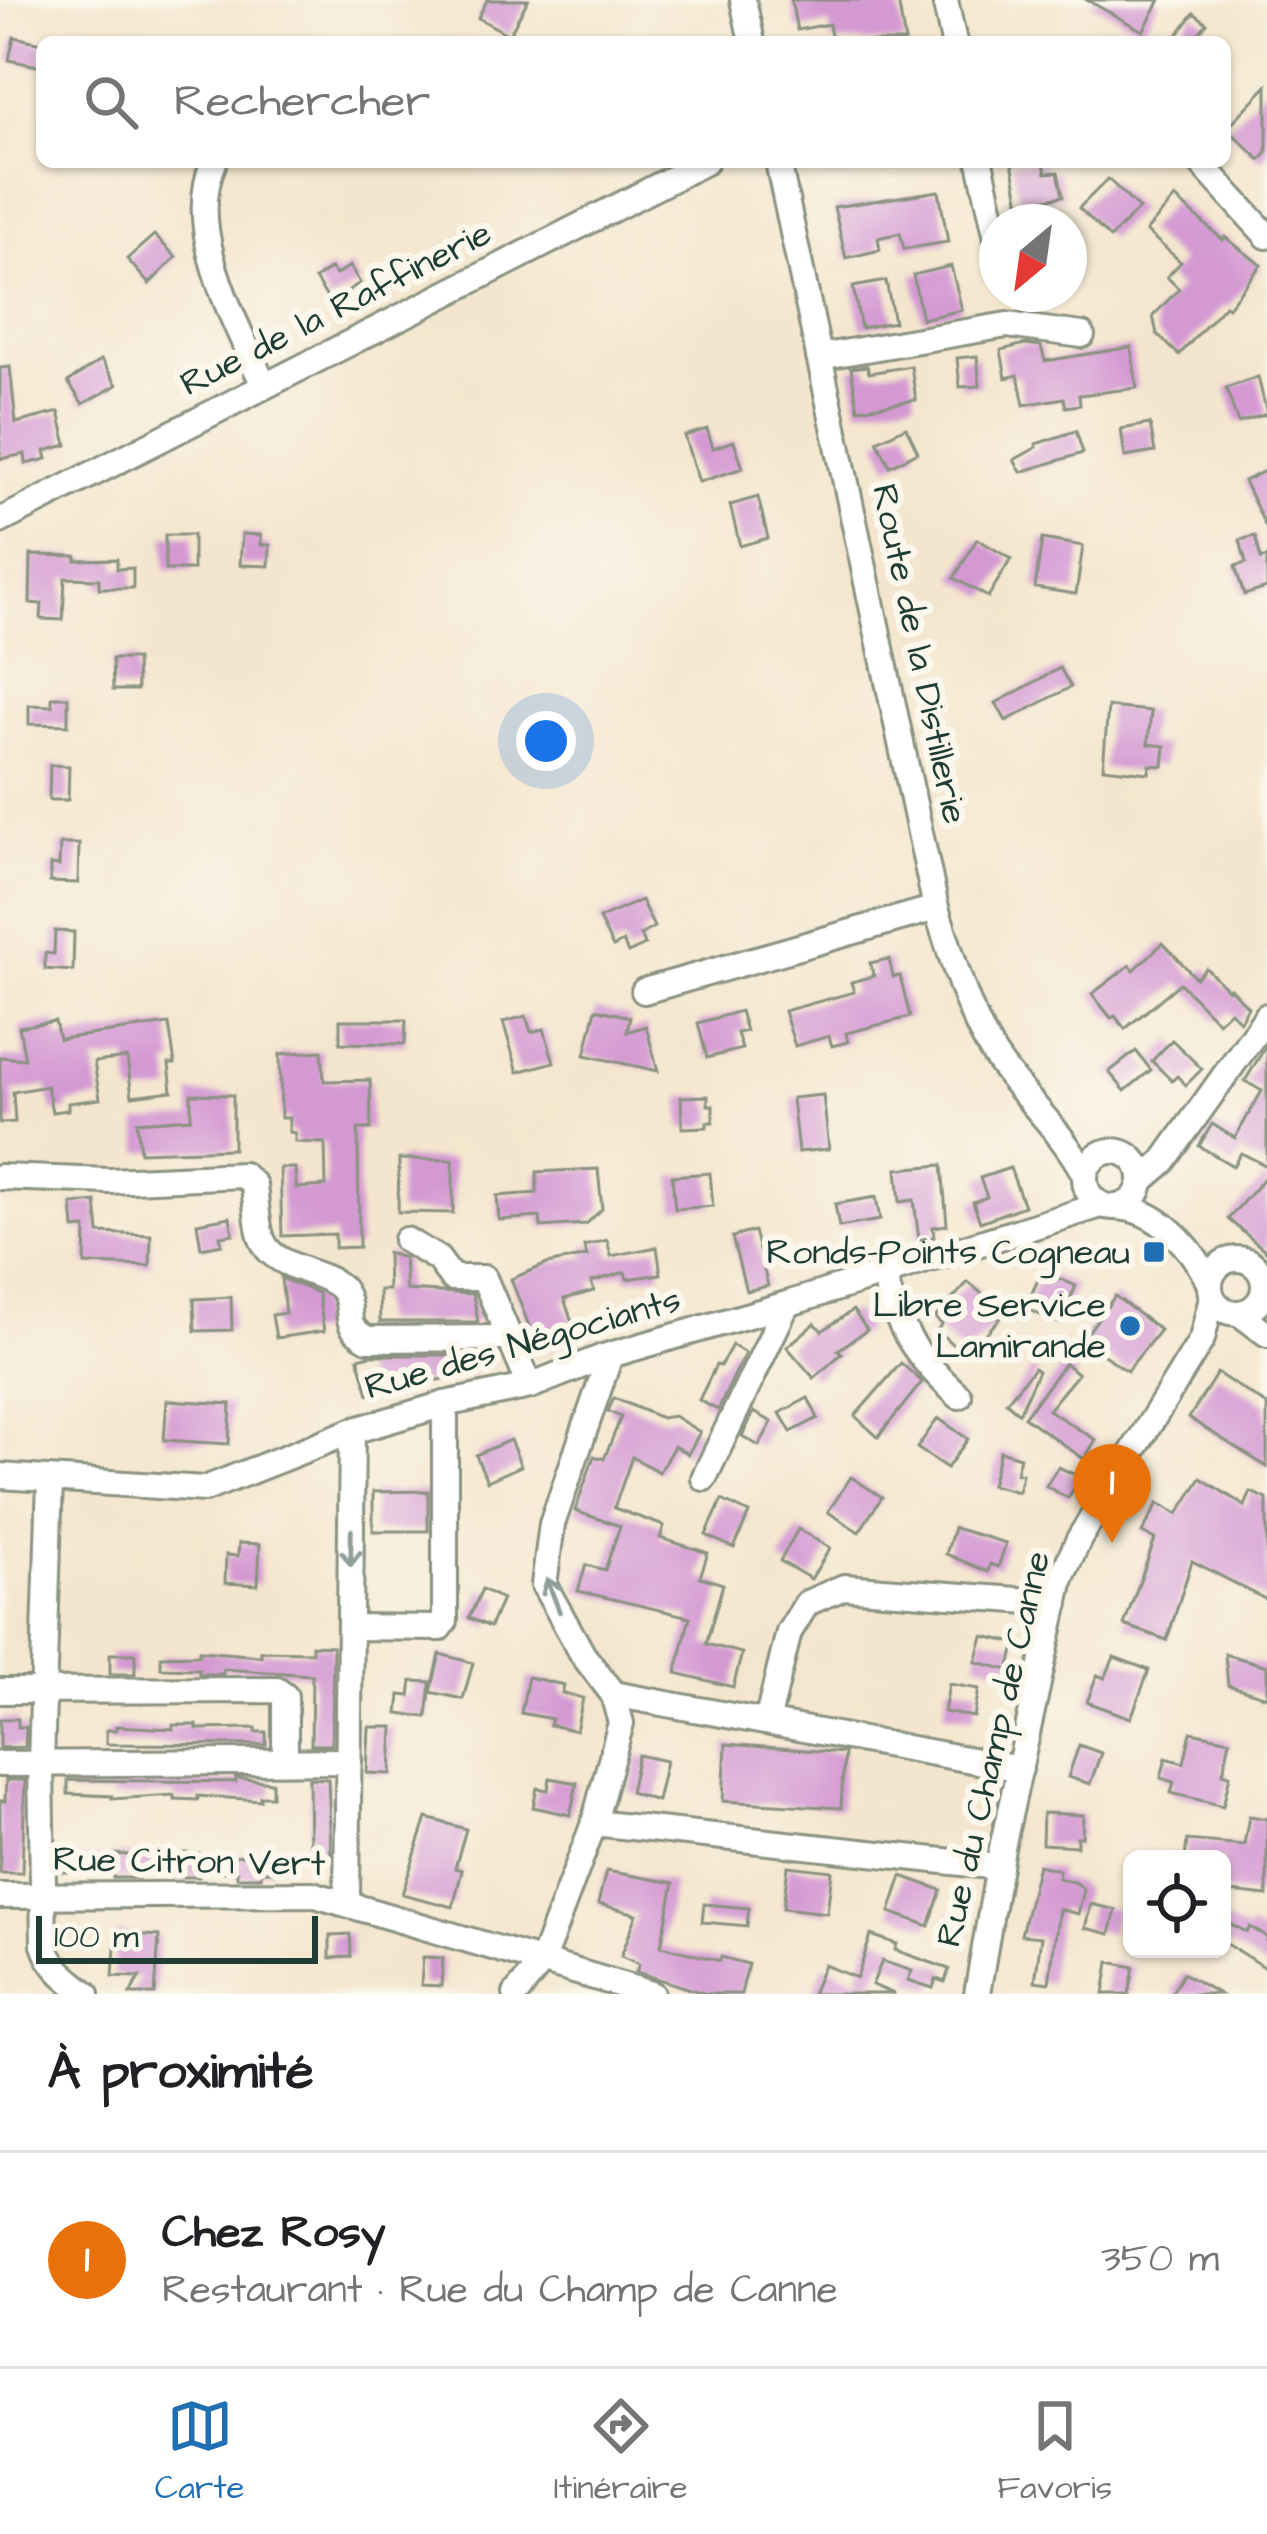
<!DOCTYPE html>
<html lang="fr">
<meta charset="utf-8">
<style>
:root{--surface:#fff;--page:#f2f2f2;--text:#202124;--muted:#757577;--line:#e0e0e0;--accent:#1f6fb2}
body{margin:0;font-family:"Architects Daughter",sans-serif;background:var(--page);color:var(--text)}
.controls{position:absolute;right:36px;bottom:36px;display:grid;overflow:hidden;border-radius:18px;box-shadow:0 3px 9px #0004}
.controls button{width:108px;height:108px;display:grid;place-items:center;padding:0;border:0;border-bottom:3px solid var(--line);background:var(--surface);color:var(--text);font:60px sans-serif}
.compass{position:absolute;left:979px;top:204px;width:108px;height:108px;border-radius:50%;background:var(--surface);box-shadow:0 3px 9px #0004;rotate:209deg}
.scale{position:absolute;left:36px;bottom:30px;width:282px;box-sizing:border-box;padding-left:12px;border:6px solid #1f3d34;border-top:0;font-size:33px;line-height:42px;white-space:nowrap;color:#1f3d34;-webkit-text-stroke:9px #fbf7ec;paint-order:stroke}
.you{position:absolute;left:546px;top:741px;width:42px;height:42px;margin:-30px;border:9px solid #fff;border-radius:50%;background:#1a73e8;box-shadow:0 0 0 18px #1a73e833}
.badge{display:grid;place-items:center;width:78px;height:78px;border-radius:50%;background:var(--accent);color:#fff;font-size:39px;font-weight:700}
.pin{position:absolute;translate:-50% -99px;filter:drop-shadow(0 3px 6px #0008)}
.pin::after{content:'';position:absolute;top:63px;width:42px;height:36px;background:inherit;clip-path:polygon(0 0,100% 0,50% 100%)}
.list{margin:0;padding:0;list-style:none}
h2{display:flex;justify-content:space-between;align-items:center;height:156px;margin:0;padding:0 48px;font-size:51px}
h2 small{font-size:39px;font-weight:400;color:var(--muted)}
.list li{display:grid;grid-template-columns:78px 1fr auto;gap:36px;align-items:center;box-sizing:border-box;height:216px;padding:0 48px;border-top:3px solid var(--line)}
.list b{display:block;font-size:45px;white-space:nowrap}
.list p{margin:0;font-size:39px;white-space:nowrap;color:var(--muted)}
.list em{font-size:39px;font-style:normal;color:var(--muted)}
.icon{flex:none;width:66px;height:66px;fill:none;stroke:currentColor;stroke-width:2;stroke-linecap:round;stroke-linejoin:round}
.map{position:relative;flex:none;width:1267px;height:1994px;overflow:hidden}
.search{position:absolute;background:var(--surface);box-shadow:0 3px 9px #0004;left:36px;right:36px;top:36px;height:132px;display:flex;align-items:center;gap:30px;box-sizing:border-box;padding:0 42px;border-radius:18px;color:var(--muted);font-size:45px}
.sheet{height:372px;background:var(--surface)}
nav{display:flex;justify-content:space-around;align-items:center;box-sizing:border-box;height:168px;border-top:3px solid var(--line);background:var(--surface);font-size:33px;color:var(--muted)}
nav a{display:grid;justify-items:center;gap:6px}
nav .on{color:var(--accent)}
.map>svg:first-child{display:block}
.building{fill:#d499d3}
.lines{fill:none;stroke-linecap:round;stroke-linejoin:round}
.minor-casing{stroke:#8a9281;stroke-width:30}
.minor{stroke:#fff;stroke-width:24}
.oneway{stroke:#8f9e9a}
.poi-dot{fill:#1f6fb2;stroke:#fbf7ec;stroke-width:4.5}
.labels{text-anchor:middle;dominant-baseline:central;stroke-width:12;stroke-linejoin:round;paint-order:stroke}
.street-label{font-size:36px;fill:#1f3d34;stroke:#fbf7ec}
.poi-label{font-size:36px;fill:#1f3d34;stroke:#fbf7ec;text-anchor:end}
</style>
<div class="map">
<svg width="1267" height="1994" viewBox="0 0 1267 1994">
<rect width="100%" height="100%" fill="#fbf7ec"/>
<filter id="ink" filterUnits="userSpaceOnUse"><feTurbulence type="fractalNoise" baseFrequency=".00833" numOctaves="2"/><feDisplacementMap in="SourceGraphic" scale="24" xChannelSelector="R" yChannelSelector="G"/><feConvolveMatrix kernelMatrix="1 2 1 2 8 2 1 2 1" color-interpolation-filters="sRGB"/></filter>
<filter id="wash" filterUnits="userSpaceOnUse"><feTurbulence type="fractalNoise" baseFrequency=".004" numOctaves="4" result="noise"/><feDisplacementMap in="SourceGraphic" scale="48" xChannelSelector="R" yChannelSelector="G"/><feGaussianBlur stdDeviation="2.7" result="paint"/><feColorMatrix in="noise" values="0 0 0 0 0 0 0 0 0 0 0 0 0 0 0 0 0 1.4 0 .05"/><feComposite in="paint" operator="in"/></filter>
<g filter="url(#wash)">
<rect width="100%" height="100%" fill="#f4e6ce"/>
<g id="blocks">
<g class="building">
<path d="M487,0H528L509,35L478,18Z"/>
<path d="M791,0H898L905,42H832L829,24L797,30Z"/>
<path d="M1087,0H1160L1143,31Z"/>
<path d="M1194,13L1207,23L1192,42H1172Z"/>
<path d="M14,37L42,43V67L9,60Z"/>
<path d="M1267,86V153L1260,160L1227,128Z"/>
<path d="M1012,162H1044L1046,173L1058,172L1063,196L1020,204Z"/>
<path d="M1108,179L1139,209L1110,238L1079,208Z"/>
<path d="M939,191L948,242L904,249L900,233L878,238L880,250L846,258L834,207Z"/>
<path d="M1175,198L1223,240L1225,237L1261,265L1228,307L1225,305L1179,355L1157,334L1153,316L1179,289L1167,277L1181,262L1146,231Z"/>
<path d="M154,235L176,257L149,284L127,259Z"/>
<path d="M350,266L360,283L330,302L315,279L331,268L336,275Z"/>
<path d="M951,266L962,310L922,319L913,275Z"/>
<path d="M886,281L894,322L861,328L853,287Z"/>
<path d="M1025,344L1041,346L1045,361L1131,347L1137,388L1079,395L1080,405L1066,407L1064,398L1024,405L1018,375L1006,378L1001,350Z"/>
<path d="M977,356L980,386L960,387L957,358Z"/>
<path d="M101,360L117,385L83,404L68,382Z"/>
<path d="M867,366L869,373L911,366L916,400L858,409L851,368Z"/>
<path d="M10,367L16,423L59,412L67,445L45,451L47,459L26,464L25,454L0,459V368Z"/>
<path d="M1258,377L1267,414L1238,423L1226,388Z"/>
<path d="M1150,424L1155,452L1125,457L1121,429Z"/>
<path d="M906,427L918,452L890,466L877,441Z"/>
<path d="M707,429L713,448L734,441L743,468L699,482L684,436Z"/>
<path d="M1076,431L1083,453L1021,472L1014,460L1037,447L1036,444Z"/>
<path d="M1267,470V529L1244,481Z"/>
<path d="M758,497L768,538L740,546L730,505Z"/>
<path d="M242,534L261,535V545H270L269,566L240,565Z"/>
<rect x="165" y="535" width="28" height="35"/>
<path d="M1255,536L1261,559L1267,557V588L1244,595L1235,566L1246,563L1240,540Z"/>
<path d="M977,539L1011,559L988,597L954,578Z"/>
<path d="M1042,539L1083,546L1076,594L1035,588Z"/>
<path d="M31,555L76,556V560L117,559V569L133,568V588H99V579L65,578L63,620L41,619L42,604L30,603Z"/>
<path d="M112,659H136L137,690H113Z"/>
<path d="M1060,668L1071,687L1006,721L996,703Z"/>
<path d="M52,697H68V725L29,724V705L52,706Z"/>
<path d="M1108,707L1151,711L1148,744L1165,746L1163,766L1150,765L1149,773L1103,768Z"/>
<path d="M50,765L69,766L68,800H49Z"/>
<path d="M60,844H79L78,883L50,882V865L59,866Z"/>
<path d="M641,900L654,927L640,935L645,945L628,953L623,942L613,947L599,919Z"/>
<path d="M55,931L74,932L73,971L45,969V953L54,954Z"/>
<path d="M1163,943L1196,978L1206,968L1228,990L1230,988L1248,1007L1240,1021L1230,1011L1218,1022L1180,983L1125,1029L1115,1016L1111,1018L1092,994L1130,965L1134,970Z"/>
<path d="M889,959L893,977L900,976L910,1017L846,1033L848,1042L832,1046L829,1036L795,1046L784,1011L854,992L851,982L874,976L870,963Z"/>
<path d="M596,1009L630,1017L627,1032L646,1026L658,1071L585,1055Z"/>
<path d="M740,1011L746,1031L737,1033L742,1049L707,1058L698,1023Z"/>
<path d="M526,1016L531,1032L544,1029L554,1062L518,1072L503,1022Z"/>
<path d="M340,1020H406L405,1044L340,1043Z"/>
<path d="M55,1021L59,1039L169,1024L175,1064H169L172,1091L132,1096L127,1058L94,1062L100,1099L68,1103V1110L52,1112L47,1086L13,1092L15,1122L0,1123V1057L25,1059L19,1027Z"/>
<path d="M1172,1040L1202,1069L1186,1085L1177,1076L1172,1081L1152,1061Z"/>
<path d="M1267,1044V1166L1241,1153L1233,1166L1199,1146L1212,1124L1235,1138L1262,1091L1245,1081Z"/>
<path d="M322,1051L324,1081L370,1080L371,1129H358L359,1247L335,1248V1234L282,1236L280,1168H295L296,1188L326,1186L325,1143L295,1142V1133L289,1132V1118H281L280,1054Z"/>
<path d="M1136,1051L1151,1070L1125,1091L1109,1072Z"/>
<path d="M191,1094L233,1095V1149L140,1152L137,1122L191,1118Z"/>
<path d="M823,1095L829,1149L798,1152L792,1098Z"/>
<path d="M708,1096V1105H713V1122H707V1127L682,1128L681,1097Z"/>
<path d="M399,1159L453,1160V1213L398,1212Z"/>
<path d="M942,1165L947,1225L933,1227L934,1237L919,1240L914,1200L900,1202L897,1169Z"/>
<path d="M1010,1168L1024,1206L980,1222L973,1202L987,1197L980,1178Z"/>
<path d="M598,1169L602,1209L586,1224L541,1227L540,1217L499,1220L497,1196L537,1193V1172Z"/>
<path d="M710,1173L713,1206L675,1209L672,1176Z"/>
<path d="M1267,1175V1252L1228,1219Z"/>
<path d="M876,1197L880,1220L839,1227L835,1204Z"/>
<path d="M96,1202L99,1233L151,1235L150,1266L85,1264L86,1228L74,1229L72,1204Z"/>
<path d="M230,1217L233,1234L220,1236L222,1244L201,1248L197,1223Z"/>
<path d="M754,1231L768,1286L746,1291L732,1237Z"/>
<path d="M607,1240L611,1256L657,1247L661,1274L627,1279L625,1272L591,1282L594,1291L564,1299L578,1339L539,1352L511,1279L547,1264L587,1256L584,1246Z"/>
<path d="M387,1253L404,1258L406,1290L473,1294L478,1322H380L379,1290H388Z"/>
<path d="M1042,1271L1076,1286L1059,1323L1025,1308Z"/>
<path d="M281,1278L318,1293L324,1331L276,1338L272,1315L285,1313Z"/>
<path d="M968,1282L1005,1313L965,1356L937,1330L942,1324L935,1318Z"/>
<path d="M1115,1296L1160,1330L1127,1371L1082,1340Z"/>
<path d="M231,1297L232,1330L195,1331L194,1299Z"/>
<path d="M853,1310L867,1330L838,1350L842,1353L814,1378L787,1347L815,1323L822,1331Z"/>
<path d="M732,1345L745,1353L718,1410L699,1400L716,1365L720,1366Z"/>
<path d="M371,1355H480L481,1362L471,1364L473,1373L369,1394L358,1358Z"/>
<path d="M901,1363L922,1382L878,1437L855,1416Z"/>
<path d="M1065,1363L1078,1374L1048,1410L1096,1440L1084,1459L1024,1417Z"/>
<path d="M1034,1368L1038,1371L1019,1413L1006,1402Z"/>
<path d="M1217,1373L1267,1405V1467L1189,1418Z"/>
<path d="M614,1398L661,1418L674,1416L700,1432L688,1454L674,1446L659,1472L632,1457L614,1508L664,1526L660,1538L708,1553L700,1577L723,1584L706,1644L742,1653L733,1687L676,1673L690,1617L578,1591L586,1565L605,1570L620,1526L575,1511L594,1456L604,1459L621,1417L608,1411Z"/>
<path d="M808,1398L818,1418L791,1432L780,1413Z"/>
<path d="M167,1400L231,1404L229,1444L164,1440Z"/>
<path d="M754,1412L772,1422L759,1446L742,1436Z"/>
<path d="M938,1418L968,1439L947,1468L917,1448Z"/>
<path d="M510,1440L521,1466L487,1481L476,1455Z"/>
<path d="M1000,1451L1020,1457L1016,1473L1022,1474L1018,1492L991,1485Z"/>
<path d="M1058,1467L1081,1477L1068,1498L1046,1486Z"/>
<path d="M851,1477L882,1497L859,1532L828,1512Z"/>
<path d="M1201,1478L1245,1506L1251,1492L1267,1499V1600L1192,1561L1167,1640L1124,1625L1155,1539L1142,1533L1158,1503L1178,1514Z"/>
<path d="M428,1491V1531H373V1492Z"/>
<path d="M722,1500L749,1513L734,1548L706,1535Z"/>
<path d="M954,1528L1006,1543L998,1567L990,1564L988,1572L946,1554Z"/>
<path d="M798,1529L830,1548L811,1579L780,1561Z"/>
<path d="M239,1543L260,1544L258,1585L225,1583L226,1555L238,1556Z"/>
<path d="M482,1589L502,1599L490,1627L469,1618Z"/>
<path d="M983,1636L1016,1643L1009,1670L976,1662Z"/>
<path d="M312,1645L333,1646L332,1745H311L312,1675L223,1669V1674H199V1669L161,1668V1656L199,1655V1651L261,1656V1651L312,1652Z"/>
<rect x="110" y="1654" width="25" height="20"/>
<path d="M440,1654L473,1663L463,1699L431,1692Z"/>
<path d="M1225,1654L1267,1666V1697L1228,1685Z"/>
<path d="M1114,1657L1149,1670L1131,1718L1087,1702L1097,1675L1105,1678Z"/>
<path d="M528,1677L564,1685L562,1693L583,1698L576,1731L550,1725L552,1719L521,1713Z"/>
<path d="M412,1681L431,1682L427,1717L398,1714L400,1695L410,1696Z"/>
<path d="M949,1684L979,1689L974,1717L944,1712Z"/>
<path d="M0,1719H18V1727H26L25,1747L0,1748Z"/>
<path d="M173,1725H197V1729L256,1728V1732H266V1745L106,1744V1730H116V1726L173,1729Z"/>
<path d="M369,1727H393L391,1774L367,1773Z"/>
<path d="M1191,1732L1230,1740L1223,1773L1230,1775L1223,1806L1171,1793L1174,1782L1161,1778L1166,1758L1184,1763Z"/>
<path d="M726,1744L844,1753L841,1808L723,1801Z"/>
<path d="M1079,1745L1101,1753L1090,1784L1068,1777Z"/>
<path d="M638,1755L666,1761L657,1801L630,1792Z"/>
<path d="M236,1778L272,1782V1796H260V1800L198,1796V1800L174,1799V1795L112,1799V1796L68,1794V1780L236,1782Z"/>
<path d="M309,1778L328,1779L331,1854H310Z"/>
<path d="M550,1778L577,1783L570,1815L533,1807L537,1788L548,1790Z"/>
<path d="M6,1780H25L22,1873H0V1801H5Z"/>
<path d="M1043,1813L1083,1815L1082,1837H1077V1846L1042,1844Z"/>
<path d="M1249,1816L1267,1819V1896L1222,1891V1859H1185L1187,1840L1244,1845Z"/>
<path d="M427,1818L466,1829L455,1868L462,1870L453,1907L402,1894Z"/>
<path d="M187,1853L199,1854V1858L261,1854V1857H271V1871H261V1877H237V1872L200,1871L199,1877H175V1872H137L138,1878H113V1871L64,1872V1858H113V1854L175,1858V1854Z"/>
<path d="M1038,1865L1059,1870L1058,1878L1077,1883L1084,1890L1078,1914L1059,1909L1049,1983L1035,1981L1041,1937L1021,1935Z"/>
<path d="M788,1866L832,1871L827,1913L783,1908Z"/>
<path d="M606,1871L674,1883L661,1946L720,1961L721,1957L748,1964L741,1994H707L636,1972L639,1964L621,1956L637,1914L598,1904Z"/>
<path d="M902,1876L941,1890L929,1926L890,1912Z"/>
<path d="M704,1904L749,1908L747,1926L702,1922Z"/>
<path d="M1091,1904L1116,1910L1110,1934L1085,1928Z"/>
<path d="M1222,1920L1247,1932L1250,1927L1267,1937V1969L1222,1941Z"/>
<path d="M116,1933L159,1936L155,1994H130L140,1977L113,1976Z"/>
<path d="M350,1934L351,1957L330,1958V1935Z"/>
<path d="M871,1935L897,1944L895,1950L949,1969L945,1982L936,1979L933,1988L908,1980L912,1971L882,1961L872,1985L894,1994H812L824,1965L857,1978Z"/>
<path d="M423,1957L443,1958L441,1986L421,1985Z"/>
<path d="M1109,1962L1134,1967L1129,1994H1104Z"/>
<path d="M1183,1973L1219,1994H1171Z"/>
</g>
</g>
</g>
<g filter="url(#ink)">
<use href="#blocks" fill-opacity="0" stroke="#8a9281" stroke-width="3"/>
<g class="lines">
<defs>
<g id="minor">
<path d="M743,0L752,42"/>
<path d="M945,0L954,42"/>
<path d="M214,162C183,230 236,322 264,386"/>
<path d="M778,162L936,908C953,958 966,1012 995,1056C1023,1098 1061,1129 1085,1175"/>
<path d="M980,162L997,238"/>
<path d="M1200,162L1267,236"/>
<path d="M819,357L1007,325L1082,335"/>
<path d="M0,521L705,162"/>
<path d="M644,991L936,908"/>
<circle cx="1113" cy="1179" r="28"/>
<path d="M0,1177L109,1181L243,1175L254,1185C261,1250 256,1253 320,1276C328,1279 339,1283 344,1292C356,1312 339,1324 368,1339L510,1338"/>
<path d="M1142,1180L1163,1162L1267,1016"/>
<path d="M1115,1207C1157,1208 1193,1247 1209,1283"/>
<path d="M406,1240L438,1259L452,1278H484L530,1386"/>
<circle cx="1237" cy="1286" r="27"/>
<path d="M884,1274C895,1327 919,1360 959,1396"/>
<path d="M1239,1313L1267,1334"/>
<path d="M0,1476L205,1489L352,1431L445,1404L530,1386L603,1357L787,1304L1101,1205"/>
<path d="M704,1478L787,1304"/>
<path d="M50,1480L41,1763L44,1945C51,1968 68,1979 87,1994"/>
<path d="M350,1627L440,1628L445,1621V1404"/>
<path d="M0,1691L277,1690L285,1696V1761"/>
<path d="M613,1694L1020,1769"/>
<path d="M767,1722L789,1632L807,1603L844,1587L1056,1603"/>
<path d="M0,1764L349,1761"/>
<path d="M594,1823L999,1867"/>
<path d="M0,1896L312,1894L652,1994"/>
<path d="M347,1902L352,1431"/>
<path d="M516,1994L541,1963L594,1823L621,1723L613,1694L583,1655L544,1585L552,1524L610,1356"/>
<path d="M977,1994L1002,1848L1061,1578L1079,1539L1202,1339L1212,1297"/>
</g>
</defs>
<use href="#minor" class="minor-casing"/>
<use href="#minor" class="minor"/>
</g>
<defs><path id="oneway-shaft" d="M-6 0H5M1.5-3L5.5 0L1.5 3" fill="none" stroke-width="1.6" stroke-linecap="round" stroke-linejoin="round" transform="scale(3)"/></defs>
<g class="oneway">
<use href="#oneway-shaft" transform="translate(351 1548) rotate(91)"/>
<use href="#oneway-shaft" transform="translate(553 1595) rotate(-111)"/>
</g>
</g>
<g class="poi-dot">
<rect x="1142" y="1240" width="24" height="24" rx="6"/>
<circle cx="1130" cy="1326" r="12"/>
</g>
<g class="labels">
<g class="street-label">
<text transform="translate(336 309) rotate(-27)">Rue de la Raffinerie</text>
<text transform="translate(919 654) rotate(78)">Route de la Distillerie</text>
<text transform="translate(523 1344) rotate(-16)">Rue des Négociants</text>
<text transform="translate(994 1749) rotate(-77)">Rue du Champ de Canne</text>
<text transform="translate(189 1862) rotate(1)">Rue Citron Vert</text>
</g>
<g class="poi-label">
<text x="1130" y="1252">Ronds-Points Cogneau</text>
<text x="1106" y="1305">Libre Service<tspan x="1106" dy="41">Lamirande</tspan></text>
</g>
</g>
</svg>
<div class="controls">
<button><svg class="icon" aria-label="locate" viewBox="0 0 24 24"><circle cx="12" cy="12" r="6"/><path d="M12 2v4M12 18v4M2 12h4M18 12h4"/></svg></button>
</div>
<svg class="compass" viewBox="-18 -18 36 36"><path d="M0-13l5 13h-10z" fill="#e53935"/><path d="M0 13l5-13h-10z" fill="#757577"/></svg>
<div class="scale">100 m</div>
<div class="you"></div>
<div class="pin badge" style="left:1112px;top:1543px;background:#e8710a">1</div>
<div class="search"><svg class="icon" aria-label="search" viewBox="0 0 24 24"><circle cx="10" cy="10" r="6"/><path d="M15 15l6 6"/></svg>Rechercher</div>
</div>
<section class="sheet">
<h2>À proximité<small></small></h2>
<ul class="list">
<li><span class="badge" style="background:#e8710a">1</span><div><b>Chez Rosy</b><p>Restaurant · Rue du Champ de Canne</p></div><em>350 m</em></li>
</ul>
</section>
<nav>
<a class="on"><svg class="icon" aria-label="map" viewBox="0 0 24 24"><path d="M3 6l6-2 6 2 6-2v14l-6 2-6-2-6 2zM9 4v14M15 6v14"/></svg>Carte</a>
<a><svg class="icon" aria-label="directions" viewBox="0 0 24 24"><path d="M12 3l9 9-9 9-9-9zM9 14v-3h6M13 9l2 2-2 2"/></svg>Itinéraire</a>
<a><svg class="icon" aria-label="saved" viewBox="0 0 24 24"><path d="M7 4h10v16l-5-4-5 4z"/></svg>Favoris</a>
</nav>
